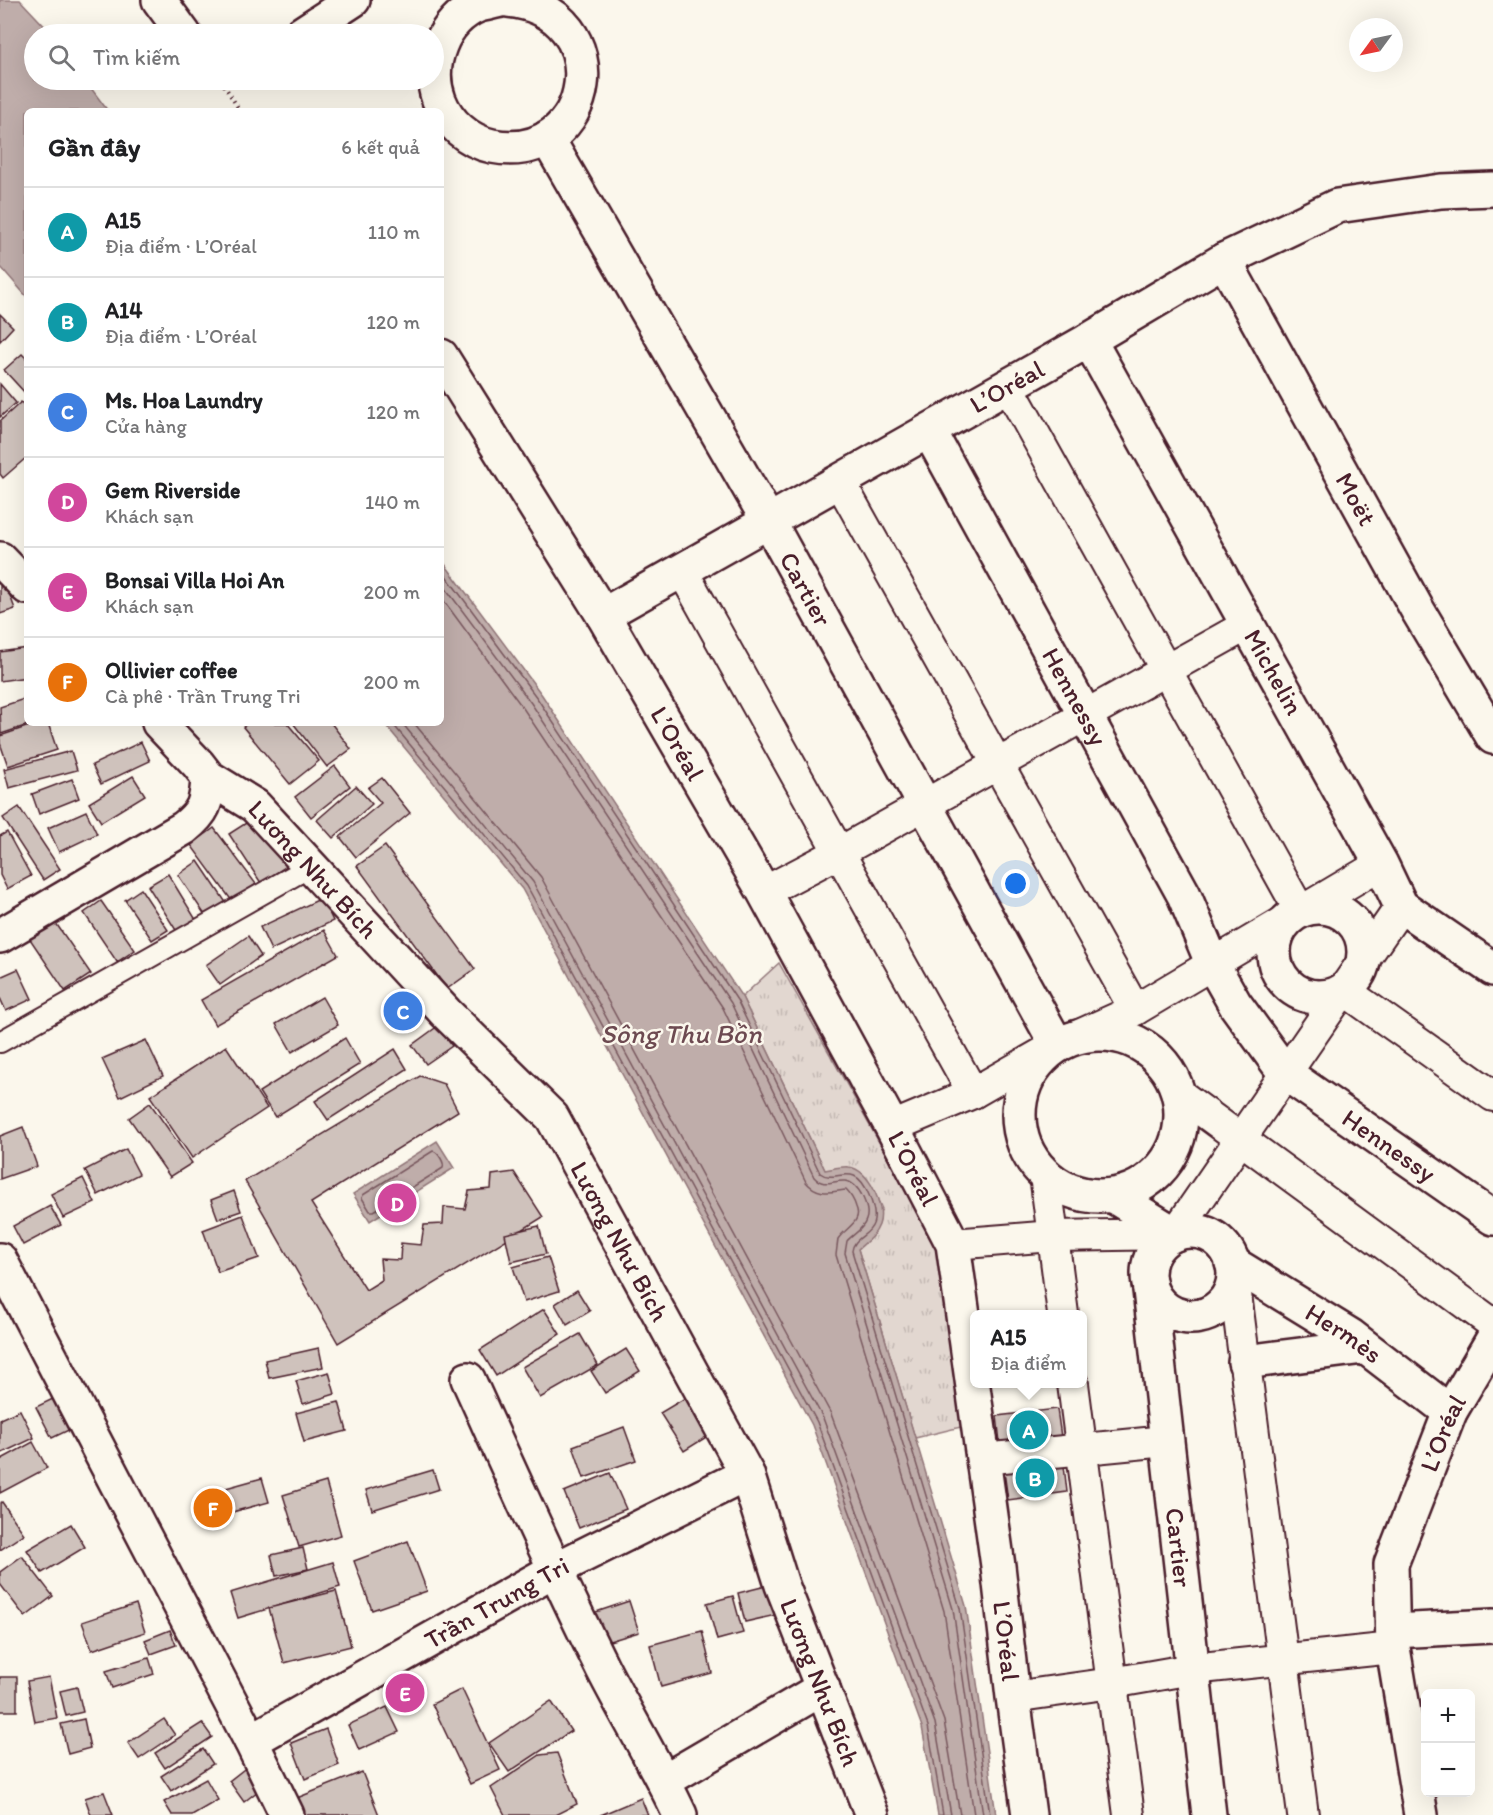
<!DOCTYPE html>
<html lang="vi">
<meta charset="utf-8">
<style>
:root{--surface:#fff;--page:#f6f6f6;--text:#202124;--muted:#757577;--line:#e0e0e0;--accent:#7c3aed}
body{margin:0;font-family:Itim,sans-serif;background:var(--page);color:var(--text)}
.controls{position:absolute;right:18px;bottom:18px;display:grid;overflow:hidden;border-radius:9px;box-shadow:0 6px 24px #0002}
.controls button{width:54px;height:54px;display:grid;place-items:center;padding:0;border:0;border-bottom:2px solid var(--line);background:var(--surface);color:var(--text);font:30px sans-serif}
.compass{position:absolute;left:1349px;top:18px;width:54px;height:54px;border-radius:50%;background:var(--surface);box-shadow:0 6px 24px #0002;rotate:237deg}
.you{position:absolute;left:1016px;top:884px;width:21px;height:21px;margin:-15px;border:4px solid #fff;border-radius:50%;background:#1a73e8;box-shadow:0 0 0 9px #1a73e833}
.badge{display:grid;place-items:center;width:39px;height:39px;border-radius:50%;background:var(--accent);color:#fff;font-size:20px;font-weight:700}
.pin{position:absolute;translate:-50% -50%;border:3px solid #fff;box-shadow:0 2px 6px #0006}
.popup{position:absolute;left:970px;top:1310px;width:117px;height:78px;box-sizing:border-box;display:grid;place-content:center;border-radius:9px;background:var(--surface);filter:drop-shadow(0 2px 4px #0005);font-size:20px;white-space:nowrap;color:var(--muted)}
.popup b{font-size:22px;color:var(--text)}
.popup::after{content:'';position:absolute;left:50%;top:100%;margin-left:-12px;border:12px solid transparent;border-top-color:var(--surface)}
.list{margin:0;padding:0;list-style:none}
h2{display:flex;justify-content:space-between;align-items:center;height:78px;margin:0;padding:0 24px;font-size:26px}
h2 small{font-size:20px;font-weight:400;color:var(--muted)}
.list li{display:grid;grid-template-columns:39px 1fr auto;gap:18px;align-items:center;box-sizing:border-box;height:90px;padding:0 24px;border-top:2px solid var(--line)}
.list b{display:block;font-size:22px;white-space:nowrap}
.list p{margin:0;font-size:20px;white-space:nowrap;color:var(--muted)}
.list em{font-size:20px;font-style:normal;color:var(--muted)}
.icon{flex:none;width:33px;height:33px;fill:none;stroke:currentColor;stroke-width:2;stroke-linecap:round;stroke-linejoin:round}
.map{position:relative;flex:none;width:1493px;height:1815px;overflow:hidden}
.search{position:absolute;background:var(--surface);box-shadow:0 6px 24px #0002;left:24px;top:24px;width:420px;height:66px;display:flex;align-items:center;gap:15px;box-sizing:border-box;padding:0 21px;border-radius:33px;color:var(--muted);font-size:22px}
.panel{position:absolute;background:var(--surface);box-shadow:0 6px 24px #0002;left:24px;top:108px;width:420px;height:618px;border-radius:9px}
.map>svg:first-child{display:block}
.park{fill:url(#park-tufts);stroke:#967b7e;stroke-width:1.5}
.water{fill:#bfadaa;stroke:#907477;stroke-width:1.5}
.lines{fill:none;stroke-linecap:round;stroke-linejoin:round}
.shore{stroke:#79585e;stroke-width:1.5}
.building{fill:#cfc2bc;stroke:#4a1f2b;stroke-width:1.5}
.service-casing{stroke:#4a1f2b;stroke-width:24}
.pedestrian-casing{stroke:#4a1f2b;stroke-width:34}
.minor-casing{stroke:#4a1f2b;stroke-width:38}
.path{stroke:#4a1f2b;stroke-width:4;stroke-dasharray:1.5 4.5;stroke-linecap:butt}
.service{stroke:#fbf7ec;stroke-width:20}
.pedestrian{stroke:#fbf7ec;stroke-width:30}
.minor{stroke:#fbf7ec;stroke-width:33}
.labels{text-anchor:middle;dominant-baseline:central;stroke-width:5;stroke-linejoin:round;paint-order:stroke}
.street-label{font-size:26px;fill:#4a1f2b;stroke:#fbf7ec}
.water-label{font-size:27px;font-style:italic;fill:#6d4a51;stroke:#fbf7ec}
</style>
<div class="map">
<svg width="1493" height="1815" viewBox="0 0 1493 1815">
<defs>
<pattern id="park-tufts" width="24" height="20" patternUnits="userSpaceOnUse" patternTransform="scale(1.5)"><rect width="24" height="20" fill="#e2d7d0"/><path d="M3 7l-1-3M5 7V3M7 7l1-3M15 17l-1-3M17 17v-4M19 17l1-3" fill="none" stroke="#c3b8b3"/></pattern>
</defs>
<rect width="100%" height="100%" fill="#fbf7ec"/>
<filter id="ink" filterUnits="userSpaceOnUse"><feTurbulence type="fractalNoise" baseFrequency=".0167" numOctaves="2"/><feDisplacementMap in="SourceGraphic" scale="12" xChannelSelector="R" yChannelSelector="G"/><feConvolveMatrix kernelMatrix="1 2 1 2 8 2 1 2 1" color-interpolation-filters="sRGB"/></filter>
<g filter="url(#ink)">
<path class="park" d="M779,963L943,1257L965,1426L915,1438L858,1249L882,1209L872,1187L825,1170L742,997Z"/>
<g class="water">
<path d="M0,0H20L52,34H34V80H85L108,111H27V297L0,266Z"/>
<path d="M441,559L542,695L742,997L825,1170C832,1169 841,1166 849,1167C869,1169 886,1207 879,1225C875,1236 866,1242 858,1249L966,1606L996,1815H938L922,1727L812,1425L522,889L384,723H441Z"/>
<path d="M437,1141L454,1168L370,1221L353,1194Z"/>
</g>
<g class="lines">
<g class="shore">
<path d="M441,569L537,698L737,1000L820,1173C836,1185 854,1158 869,1195C887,1238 854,1231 852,1251L960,1608L990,1815"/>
<path d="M441,582L531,703L731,1003L814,1177C824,1188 833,1180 845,1181C859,1182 871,1209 866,1220C863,1230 853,1234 847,1241L845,1253L953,1609L983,1815"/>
<path d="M441,597L523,708L723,1008L806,1182C818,1196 830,1192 846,1190C851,1195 854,1200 856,1207C863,1222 845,1228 838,1239L836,1255L944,1611L974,1815"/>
<path d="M392,723L527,886L817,1422L928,1726L943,1815"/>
<path d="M402,723L533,882L823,1418L935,1723L951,1815"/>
<path d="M414,723L541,877L831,1414L944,1721L960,1815"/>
<path d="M433,1151C438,1152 445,1163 443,1168L374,1211H370L362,1198L363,1195Z"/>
</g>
</g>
<g class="building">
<path d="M0,314L13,327L0,341Z"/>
<path d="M22,354L27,359V395L4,370Z"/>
<path d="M0,384L16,403L0,417Z"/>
<path d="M21,402L27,408V457L3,478L0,474V421Z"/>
<path d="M4,579L15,609L0,614V580Z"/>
<path d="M27,648V677L0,681V652Z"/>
<path d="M27,698V723H34L1,734L0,707Z"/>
<path d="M38,723H48L57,750L8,766L0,743V736Z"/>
<path d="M248,723H287L319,761L290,784L243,727Z"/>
<path d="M293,723H331L351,749L327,767Z"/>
<path d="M141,742L150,761L101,784L92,765Z"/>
<path d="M71,751L77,770L9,788L4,769Z"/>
<path d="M335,766L350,786L311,817L295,797Z"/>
<path d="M133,776L145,795L101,822L89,803Z"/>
<path d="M382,778L410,813L356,857L340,837L381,803L368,788Z"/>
<path d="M72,779L79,798L39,814L32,794Z"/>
<path d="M356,786L372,804L333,838L317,820Z"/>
<path d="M19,807L60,869L43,880L3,818Z"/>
<path d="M86,811L97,834L59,852L48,828Z"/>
<path d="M257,816L288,865L261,883L229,834Z"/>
<path d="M214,828L256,884L232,901L191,845Z"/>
<path d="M7,832L31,876L7,889L0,875V836Z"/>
<path d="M385,846L475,969L447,989L357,866Z"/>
<path d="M198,861L227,904L207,918L178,875Z"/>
<path d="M168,874L198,923L179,935L148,886Z"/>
<path d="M141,889L168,930L152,940L125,900Z"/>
<path d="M322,898L333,921L271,950L260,927Z"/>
<path d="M101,901L135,950L117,962L84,913Z"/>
<path d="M53,919L91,974L65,991L28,936Z"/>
<path d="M324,930L338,955L215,1025L201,1000Z"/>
<path d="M248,936L261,956L220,985L206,965Z"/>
<path d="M18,969L32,999L6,1011L0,998V977Z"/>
<path d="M322,997L338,1025L292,1052L276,1024Z"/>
<path d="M438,1026L452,1046L426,1064L412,1045Z"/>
<path d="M345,1038L360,1064L275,1117L259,1092Z"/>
<path d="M146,1040L163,1076L120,1097L102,1059Z"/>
<path d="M226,1046L267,1108L192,1158L150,1096Z"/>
<path d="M395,1049L407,1069L328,1120L315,1101Z"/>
<path d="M420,1076L444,1084L458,1111L311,1203L366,1290L382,1280L380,1259L400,1260L401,1243L421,1245L424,1225L443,1224L444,1207L465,1209L469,1191L491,1189L492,1175L514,1172L543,1217L338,1343L245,1181Z"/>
<path d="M150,1103L192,1163L170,1177L129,1118Z"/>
<path d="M23,1127L37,1166L0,1179V1136Z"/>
<path d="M126,1149L139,1174L98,1195L85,1170Z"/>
<path d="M83,1178L95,1203L63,1218L51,1194Z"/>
<path d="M234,1191L241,1211L218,1219L211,1200Z"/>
<path d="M50,1206L61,1225L23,1245L13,1226Z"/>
<path d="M243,1215L259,1258L218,1272L203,1230Z"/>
<path d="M539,1226L546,1254L511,1262L505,1234Z"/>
<path d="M548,1257L559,1291L524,1302L513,1267Z"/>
<path d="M577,1290L590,1311L567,1325L555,1304Z"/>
<path d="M544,1309L560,1334L496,1376L480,1350Z"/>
<path d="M580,1334L598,1365L540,1398L522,1367Z"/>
<path d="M319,1348L323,1367L269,1378L265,1360Z"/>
<path d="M626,1349L640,1371L605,1393L591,1371Z"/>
<path d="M329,1372L335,1394L303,1404L296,1381Z"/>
<path d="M59,1396L75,1427L52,1438L36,1407Z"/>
<path d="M685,1398L708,1436L684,1451L660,1413Z"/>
<path d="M339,1402L347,1431L304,1442L296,1413Z"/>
<path d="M1057,1409L1061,1437L1001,1451L997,1416Z"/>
<path d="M20,1410L34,1438L0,1454V1419Z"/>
<path d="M624,1427L636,1460L584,1478L573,1446Z"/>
<path d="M33,1442L47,1468L0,1493V1460Z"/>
<path d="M1063,1457L1067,1492L1008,1500L1003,1464Z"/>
<path d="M433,1470L439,1489L372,1510L366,1490Z"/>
<path d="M610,1473L626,1509L579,1528L564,1492Z"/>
<path d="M262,1478L269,1502L203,1520L197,1496Z"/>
<path d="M326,1482L341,1535L299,1547L283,1495Z"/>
<path d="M2,1502L24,1534L0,1550V1503Z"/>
<path d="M71,1524L85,1547L42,1573L27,1550Z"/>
<path d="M408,1541L427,1591L372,1610L354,1561Z"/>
<path d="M303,1548L308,1569L276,1576L271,1555Z"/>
<path d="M22,1556L53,1596L25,1617L0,1584V1572Z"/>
<path d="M333,1562L340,1587L238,1618L230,1593Z"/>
<path d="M770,1585L776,1615L745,1622L738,1593Z"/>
<path d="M336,1591L351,1646L284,1663L269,1608Z"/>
<path d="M733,1596L743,1633L717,1640L707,1603Z"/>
<path d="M629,1601L639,1632L603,1643L593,1613Z"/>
<path d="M136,1604L145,1632L92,1650L82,1622Z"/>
<path d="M170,1630L176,1645L151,1654L145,1640Z"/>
<path d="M702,1631L712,1673L661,1687L650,1645Z"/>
<path d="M149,1658L154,1674L112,1688L106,1671Z"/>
<rect x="0" y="1677" width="17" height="34"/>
<path d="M49,1677L57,1718L35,1722L27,1681Z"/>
<path d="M77,1687L83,1712L66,1716L60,1691Z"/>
<path d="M462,1689L500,1770L470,1784L432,1704Z"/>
<path d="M551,1701L571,1731L509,1772L489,1743Z"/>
<path d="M387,1707L399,1732L359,1750L348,1725Z"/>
<path d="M84,1719L90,1748L68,1754L61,1724Z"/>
<path d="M164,1719L175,1735L139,1759L128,1743Z"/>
<path d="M202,1723L212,1737L165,1768L155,1753Z"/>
<path d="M326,1729L339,1765L305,1779L291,1743Z"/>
<path d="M203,1749L213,1764L171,1791L161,1776Z"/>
<path d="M557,1753L577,1804L555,1815H505L491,1788L540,1755Z"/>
<path d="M248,1766L263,1787L244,1802L229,1781Z"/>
<path d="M362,1772L379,1815H304L297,1798Z"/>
<path d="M206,1779L218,1800L192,1815H172L164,1802Z"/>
<path d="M104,1792L113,1815H91L85,1798Z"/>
<path d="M641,1798L648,1815H600L603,1814Z"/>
</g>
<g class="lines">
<defs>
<path id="service" d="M0,1042L311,866"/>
<g id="pedestrian">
<path d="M1008,386L1300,911"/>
<path d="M840,482L1135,1010"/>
<path d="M683,572L973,1093"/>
<path d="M764,892L840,852L1247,625"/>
<path d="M1344,990L1493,1096"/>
<path d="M1178,1093L1493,1324"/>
<path d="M892,1127L973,1093L1057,1045L1135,1010L1381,864"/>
<path d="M1045,1175L1063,1314"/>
<path d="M953,1244L1053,1236L1175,1234L1401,906"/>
<path d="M1232,1263L1303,1815"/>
<path d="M1073,1384L1129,1815"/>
<path d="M983,1459L1166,1441"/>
<path d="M1013,1697L1112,1683L1192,1669L1393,1648"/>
</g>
<g id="minor">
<path d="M159,0L184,34"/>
<path d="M501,0C494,2 486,3 479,5C442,20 426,65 439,100C448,123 468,141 492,146C596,166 620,11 508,0"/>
<path d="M301,34L353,0"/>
<path id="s1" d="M547,138L769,522L1057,1045"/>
<path id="s2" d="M1224,260L1417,609L1493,737"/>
<path id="s3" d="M1089,340L1381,864L1401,906L1493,969"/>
<path id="s4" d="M441,356L603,615L764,892L892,1127L953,1244L998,1566L1013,1697L1029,1815"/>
<path id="s5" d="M929,431L1184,895L1213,965L1235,1004L1285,1073L1493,1218"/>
<path d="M0,559L27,587"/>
<path id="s6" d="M603,615L1089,340L1224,260L1337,206L1441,191L1493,189"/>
<path id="s7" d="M159,723L198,764L208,777L255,806L446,1013L552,1117L747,1474L782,1585L872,1815"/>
<circle cx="1319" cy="952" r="45"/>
<path d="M0,936L184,828C204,812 207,803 208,777"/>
<circle cx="1100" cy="1115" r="81"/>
<path d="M1113,1196L1175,1234"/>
<circle cx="1191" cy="1274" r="43"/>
<path d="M0,1260L251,1741L287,1815"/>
<path id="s8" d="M1232,1263L1351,1336L1450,1412"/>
<path id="s9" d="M1149,1281L1209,1815"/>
<path d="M1245,1362L1364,1347"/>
<path d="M468,1379C512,1476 555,1573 603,1669C628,1718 657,1765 680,1815"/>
<path d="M1393,1631L1493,1626"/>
<path id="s10" d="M251,1741L554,1570L747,1474"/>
<path d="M664,1781L823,1688"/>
<path id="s11" d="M1421,1815L1393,1648L1391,1564L1450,1412L1493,1339"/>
</g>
</defs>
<use href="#service" class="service-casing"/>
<use href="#pedestrian" class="pedestrian-casing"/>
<use href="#minor" class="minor-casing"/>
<path class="path" d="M221,80L240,111"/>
<use href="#service" class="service"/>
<use href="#pedestrian" class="pedestrian"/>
<use href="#minor" class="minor"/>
</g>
</g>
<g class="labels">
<g class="street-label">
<text stroke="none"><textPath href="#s6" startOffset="464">L’Oréal</textPath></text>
<text stroke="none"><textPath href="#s2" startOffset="273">Moët</textPath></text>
<text stroke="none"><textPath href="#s1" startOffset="520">Cartier</textPath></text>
<text stroke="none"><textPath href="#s3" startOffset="380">Michelin</textPath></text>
<text stroke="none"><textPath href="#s5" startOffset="303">Hennessy</textPath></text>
<text stroke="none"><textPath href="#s4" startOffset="454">L’Oréal</textPath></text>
<text stroke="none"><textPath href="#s7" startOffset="214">Lương Như Bích</textPath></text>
<text stroke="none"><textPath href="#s5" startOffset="862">Hennessy</textPath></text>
<text stroke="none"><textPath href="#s4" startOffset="940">L’Oréal</textPath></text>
<text stroke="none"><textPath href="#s7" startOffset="700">Lương Như Bích</textPath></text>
<text stroke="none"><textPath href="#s8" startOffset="132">Hermès</textPath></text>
<text stroke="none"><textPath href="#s11" startOffset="394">L’Oréal</textPath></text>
<text stroke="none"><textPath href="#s9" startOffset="268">Cartier</textPath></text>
<text stroke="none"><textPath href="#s10" startOffset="282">Trần Trung Tri</textPath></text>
<text stroke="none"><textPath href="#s4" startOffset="1426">L’Oréal</textPath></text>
<text stroke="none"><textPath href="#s7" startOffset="1186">Lương Như Bích</textPath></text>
</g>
<g class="water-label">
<text x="681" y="1033">Sông Thu Bồn</text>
</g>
</g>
</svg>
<div class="controls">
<button>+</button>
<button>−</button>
</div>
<svg class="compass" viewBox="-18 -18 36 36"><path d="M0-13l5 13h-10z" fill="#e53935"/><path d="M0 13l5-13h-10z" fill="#757577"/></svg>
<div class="you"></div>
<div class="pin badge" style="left:1029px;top:1430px;background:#0f9aa8">A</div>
<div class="popup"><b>A15</b>Địa điểm</div>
<div class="pin badge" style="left:1035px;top:1478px;background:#0f9aa8">B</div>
<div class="pin badge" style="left:403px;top:1011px;background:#3f7fe0">C</div>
<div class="pin badge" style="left:397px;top:1203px;background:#d1479c">D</div>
<div class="pin badge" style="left:405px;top:1693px;background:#d1479c">E</div>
<div class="pin badge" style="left:213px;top:1508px;background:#e8710a">F</div>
<div class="search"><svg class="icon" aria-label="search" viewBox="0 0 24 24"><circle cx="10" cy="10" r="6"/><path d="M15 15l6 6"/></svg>Tìm kiếm</div>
<section class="panel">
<h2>Gần đây<small>6 kết quả</small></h2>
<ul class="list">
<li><span class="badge" style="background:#0f9aa8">A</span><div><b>A15</b><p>Địa điểm · L’Oréal</p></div><em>110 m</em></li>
<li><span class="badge" style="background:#0f9aa8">B</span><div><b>A14</b><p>Địa điểm · L’Oréal</p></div><em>120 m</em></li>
<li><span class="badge" style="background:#3f7fe0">C</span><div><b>Ms. Hoa Laundry</b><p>Cửa hàng</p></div><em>120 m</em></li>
<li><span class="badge" style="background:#d1479c">D</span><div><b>Gem Riverside</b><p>Khách sạn</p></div><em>140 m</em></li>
<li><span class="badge" style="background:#d1479c">E</span><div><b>Bonsai Villa Hoi An</b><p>Khách sạn</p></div><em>200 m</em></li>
<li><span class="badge" style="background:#e8710a">F</span><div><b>Ollivier coffee</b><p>Cà phê · Trần Trung Tri</p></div><em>200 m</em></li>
</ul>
</section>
</div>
